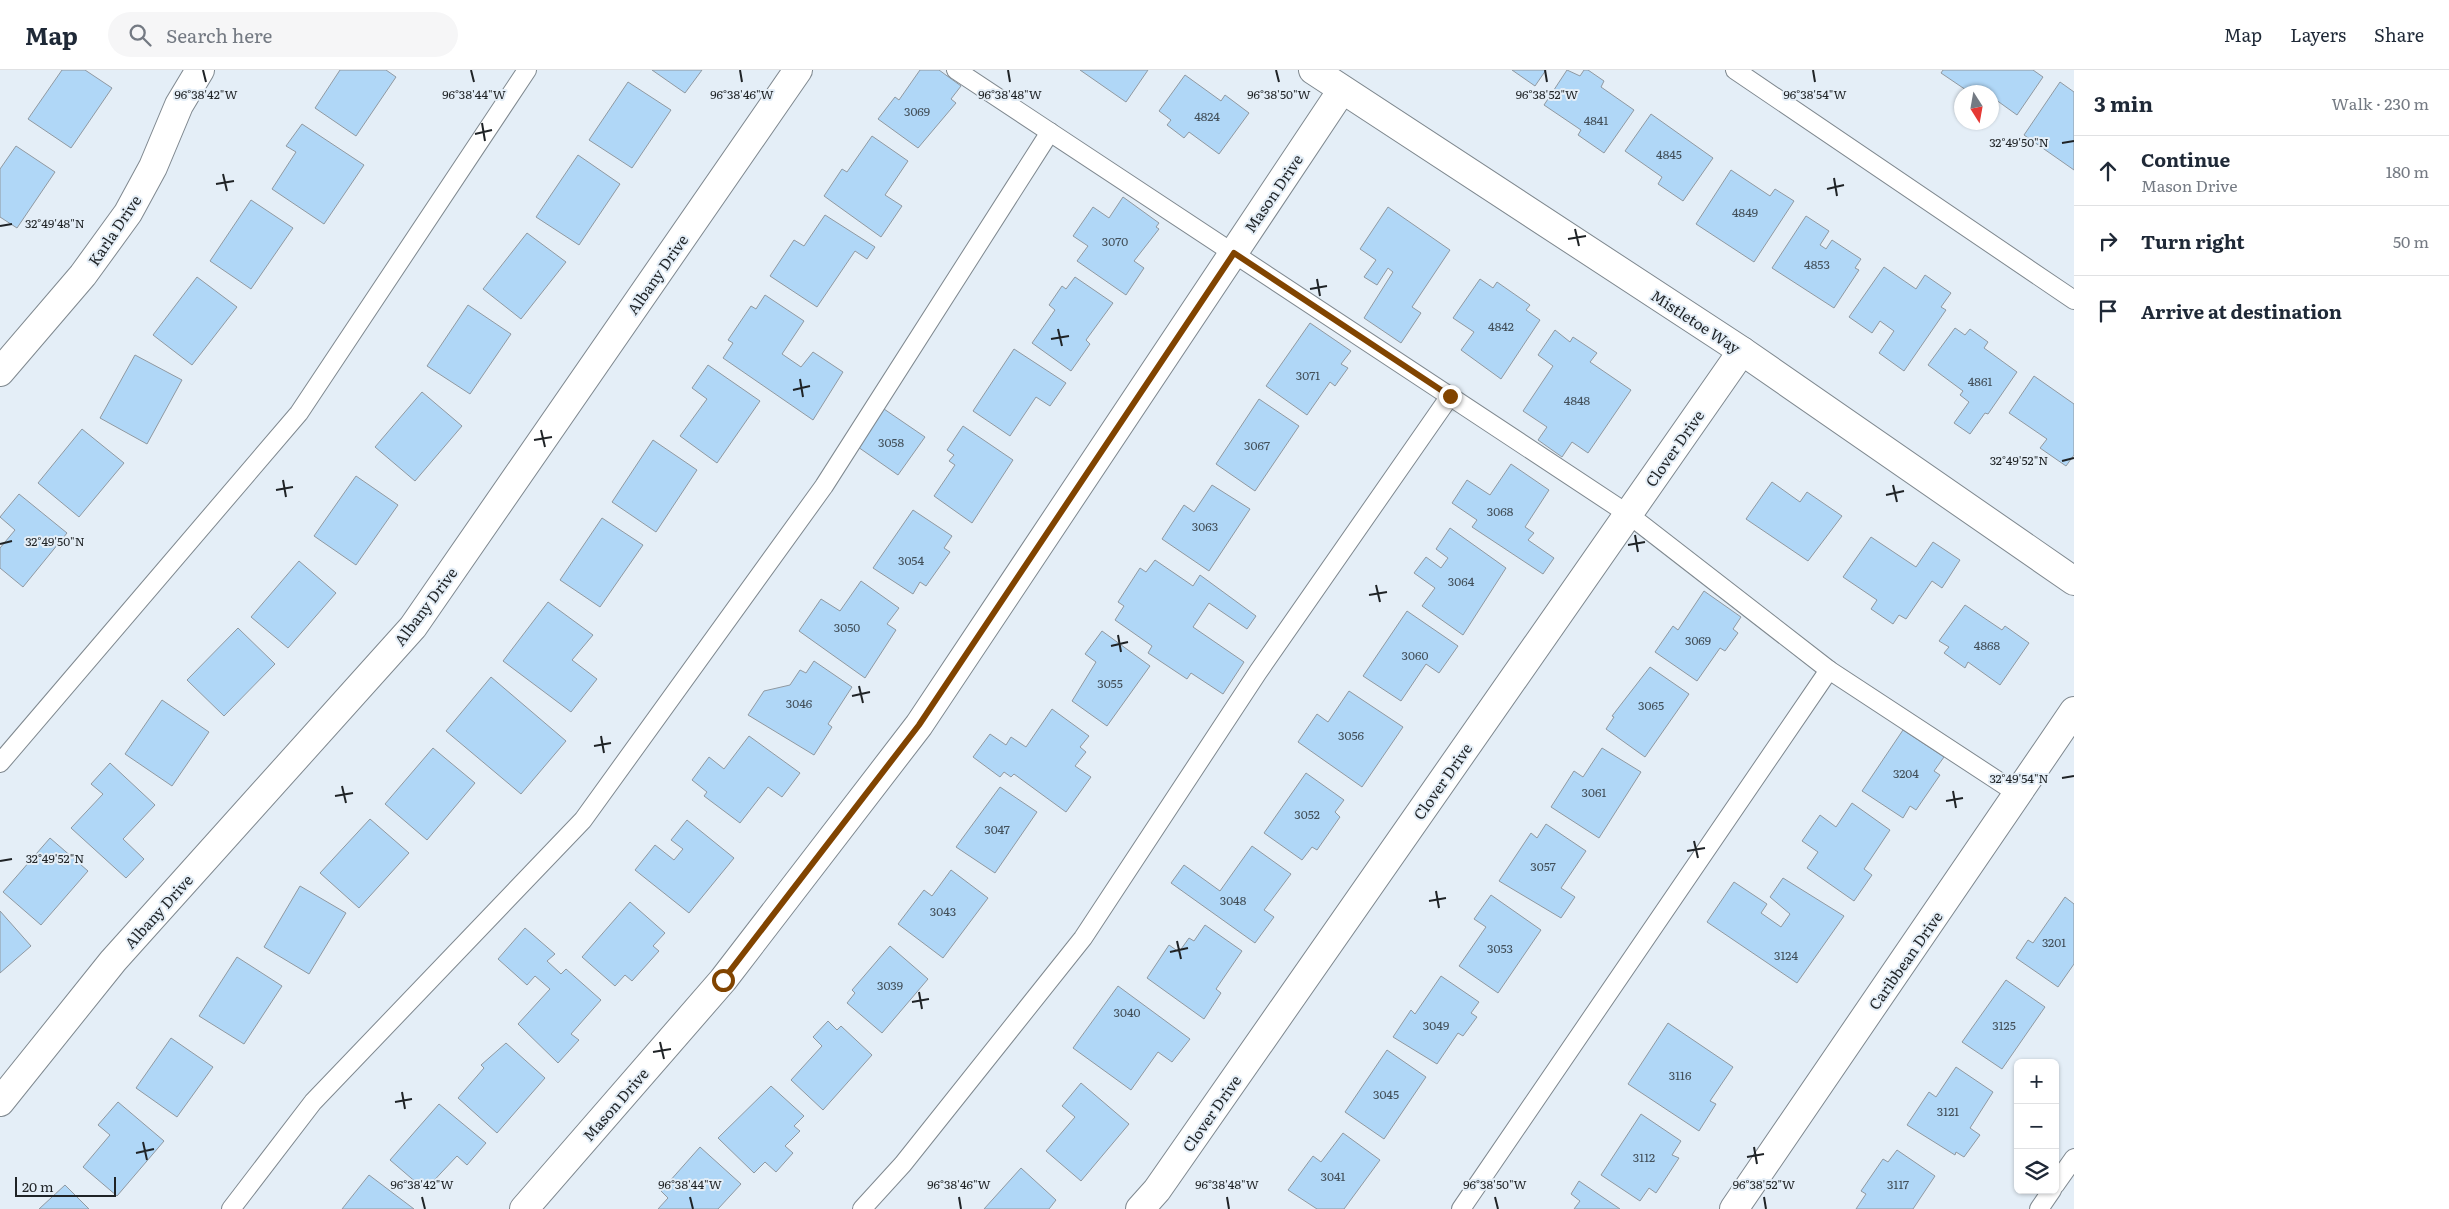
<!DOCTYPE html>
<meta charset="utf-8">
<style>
:root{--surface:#fff;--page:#f6f6f7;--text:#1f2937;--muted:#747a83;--line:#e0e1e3}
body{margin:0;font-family:Literata,serif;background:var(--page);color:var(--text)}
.controls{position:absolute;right:15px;bottom:15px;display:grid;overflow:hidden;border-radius:8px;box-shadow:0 1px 4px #0004}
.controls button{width:45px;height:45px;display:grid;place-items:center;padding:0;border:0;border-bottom:1px solid var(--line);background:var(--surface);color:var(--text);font:25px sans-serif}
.compass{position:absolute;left:1954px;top:15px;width:45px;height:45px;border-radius:50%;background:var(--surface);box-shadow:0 1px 4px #0004;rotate:169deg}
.scale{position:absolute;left:15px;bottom:12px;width:101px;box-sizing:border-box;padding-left:5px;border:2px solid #1f2326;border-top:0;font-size:14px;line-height:18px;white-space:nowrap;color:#1f2326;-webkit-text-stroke:4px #e4eef7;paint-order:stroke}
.stop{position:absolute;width:15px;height:15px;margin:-11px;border:4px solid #814400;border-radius:50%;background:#fff}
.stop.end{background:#814400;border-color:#fff;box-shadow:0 1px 5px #0008}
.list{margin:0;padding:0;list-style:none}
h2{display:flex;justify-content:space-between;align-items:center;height:65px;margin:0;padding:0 20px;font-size:21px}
h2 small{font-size:16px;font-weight:400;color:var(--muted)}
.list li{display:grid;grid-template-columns:32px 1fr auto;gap:15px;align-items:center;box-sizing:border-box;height:70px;padding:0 20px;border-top:1px solid var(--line)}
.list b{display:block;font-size:19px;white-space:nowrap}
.list p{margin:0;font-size:16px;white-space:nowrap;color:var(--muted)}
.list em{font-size:16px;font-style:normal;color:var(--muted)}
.icon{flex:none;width:28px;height:28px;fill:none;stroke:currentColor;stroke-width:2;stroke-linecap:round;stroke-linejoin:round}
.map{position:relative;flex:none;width:2074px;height:1139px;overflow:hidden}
header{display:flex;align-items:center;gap:30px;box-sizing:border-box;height:70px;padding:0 25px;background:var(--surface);border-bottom:1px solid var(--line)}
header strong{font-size:24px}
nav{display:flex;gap:28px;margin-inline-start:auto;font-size:18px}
.search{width:350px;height:45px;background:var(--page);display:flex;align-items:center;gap:12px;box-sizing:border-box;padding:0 18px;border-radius:28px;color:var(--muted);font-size:19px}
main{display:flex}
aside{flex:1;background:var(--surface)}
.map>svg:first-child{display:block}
.building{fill:#b0d7f7;stroke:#9099a1}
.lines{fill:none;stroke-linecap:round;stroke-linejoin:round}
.service-casing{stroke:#7f888f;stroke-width:20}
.minor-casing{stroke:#7f888f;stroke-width:30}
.tertiary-casing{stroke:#7f888f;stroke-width:30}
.service{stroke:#fff;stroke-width:18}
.minor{stroke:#fff;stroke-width:28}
.tertiary{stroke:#fff;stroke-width:28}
.route{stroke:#814400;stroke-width:6}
.ticks{fill:none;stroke:#1f2326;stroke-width:2}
.labels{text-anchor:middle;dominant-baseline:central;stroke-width:4;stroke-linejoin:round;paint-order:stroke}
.number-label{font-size:12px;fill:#43505a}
.street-label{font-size:15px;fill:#1f2326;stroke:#e4eef7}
.ticks-label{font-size:12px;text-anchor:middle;fill:#1f2326;stroke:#e4eef7;stroke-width:4;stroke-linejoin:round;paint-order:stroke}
</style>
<header>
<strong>Map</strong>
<div class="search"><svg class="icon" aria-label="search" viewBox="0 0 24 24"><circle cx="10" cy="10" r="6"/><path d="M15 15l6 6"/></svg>Search here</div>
<nav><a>Map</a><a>Layers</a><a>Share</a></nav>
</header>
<main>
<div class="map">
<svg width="2074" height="1139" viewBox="0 0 2074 1139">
<rect width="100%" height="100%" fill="#e4eef7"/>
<g class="building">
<path d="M62,0H85L112,18L71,78L28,49Z"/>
<path d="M340,0H386L396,7L356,66L315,38Z"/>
<path d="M652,0H702L685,23Z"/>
<path d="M920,0H939L961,16L951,29L956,33L918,78L878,49L895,27L899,30Z"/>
<path d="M1080,0H1148L1126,32Z"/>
<path d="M1512,0H1546L1535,16Z"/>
<path d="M1567,0L1580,6L1584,0H1588L1604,11L1601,17L1634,40L1604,83L1578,65L1581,60L1544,35Z"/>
<path d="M1943,0H2033L2043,7L2017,45L1992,27V22H1985L1976,16L1969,22L1941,3Z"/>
<path d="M1185,5L1221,31L1225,25L1249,43L1219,84L1189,62L1184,68L1167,55L1171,50L1159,41Z"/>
<path d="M628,12L671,40L632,98L589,70Z"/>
<path d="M2060,12L2074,22V100L2024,65Z"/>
<path d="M1651,44L1713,88L1683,131L1658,114L1662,107L1625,81Z"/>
<path d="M302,54L364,95L324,154L272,119L296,82L286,76Z"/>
<path d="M872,66L908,91L885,125L902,136L881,167L824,126L842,99L847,102Z"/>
<path d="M16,76L55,102L17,158L0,147V99Z"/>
<path d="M578,85L620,114L579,175L536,147Z"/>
<path d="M1731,100L1770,126L1775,119L1794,131L1754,192L1696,154Z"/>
<path d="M1123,127L1159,153L1156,157L1159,159L1134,191L1144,198L1126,225L1077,191L1088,176L1073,166L1093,137L1109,148Z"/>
<path d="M251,130L293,158L251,219L210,191Z"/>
<path d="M1388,137L1450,180L1412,237L1421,243L1401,273L1364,248L1393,202L1388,198L1377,215L1364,207L1376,190L1360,179Z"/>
<path d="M825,145L875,177L867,189L855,181L817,237L770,206L794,170L804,176Z"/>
<path d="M1806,146L1829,161L1820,175L1826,179L1832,170L1861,189L1855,198L1859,200L1834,238L1772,198Z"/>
<path d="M527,163L566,192L521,249L483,219Z"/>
<path d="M1884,197L1916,219L1925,205L1951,223L1941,237L1946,240L1904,301L1879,283L1894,261L1880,251L1872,263L1849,247Z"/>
<path d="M197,207L237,237L192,295L153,265Z"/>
<path d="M1075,207L1113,233L1086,270L1090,274L1071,301L1032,273L1055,240L1049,235L1062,216L1066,219Z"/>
<path d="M1480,209L1493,218L1497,212L1530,235L1526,240L1540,250L1501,309L1461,280L1474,262L1453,248Z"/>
<path d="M765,225L804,251L782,284L801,297L813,282L843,302L813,350L723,288L733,273L728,270L751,236L756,239Z"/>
<path d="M468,235L511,264L470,324L427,296Z"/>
<path d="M1310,253L1351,281L1341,294L1348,298L1335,316L1330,312L1307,345L1266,316Z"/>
<path d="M1955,258L1965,265L1970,259L1988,272L1984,278L2017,302L1988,344L1985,343L1970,364L1954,353L1969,332L1960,325L1963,321L1928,295Z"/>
<path d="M1555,260L1570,272L1573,267L1597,283L1590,292L1631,320L1588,383L1572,372L1562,387L1538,370L1547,357L1523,341L1553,296L1538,285Z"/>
<path d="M1014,279L1066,313L1050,336L1036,327L1010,366L973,341Z"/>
<path d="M135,285L182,310L147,374L100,348Z"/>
<path d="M708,295L760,331L717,393L680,366L707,329L692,318Z"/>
<path d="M2034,306L2074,334V385L2066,396L2040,378L2047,369L2009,343Z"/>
<path d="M422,322L462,356L415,411L375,377Z"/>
<path d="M1259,329L1299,356L1255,421L1216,394Z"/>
<path d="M884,339L925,367L898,405L858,377Z"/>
<path d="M963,356L1013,390L972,453L934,426L955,395L949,391L954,385L947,380Z"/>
<path d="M82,359L124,393L79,447L38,413Z"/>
<path d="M653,370L697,400L656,462L612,432Z"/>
<path d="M1511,394L1549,420L1525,457L1534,463L1528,470L1554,488L1543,504L1472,457L1477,450L1452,433L1467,410L1490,425Z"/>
<path d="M356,406L398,435L356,495L314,466Z"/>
<path d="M1772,412L1800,432L1807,422L1842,446L1808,491L1746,449Z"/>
<path d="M1212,415L1250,439L1209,501L1162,469L1184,435L1194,442Z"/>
<path d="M19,424L67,463L23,517L0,498V478L15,460L0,447Z"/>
<path d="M913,440L952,466L944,478L950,482L926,516L920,512L913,524L873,498Z"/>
<path d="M602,448L643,475L600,537L560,510Z"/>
<path d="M1450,458L1506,498L1463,565L1422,536L1435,518L1414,503L1426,487L1441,498L1448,488L1436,479Z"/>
<path d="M1871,467L1916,497L1933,472L1960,490L1942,518L1932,511L1906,549L1899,545L1893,554L1871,539L1877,530L1843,507Z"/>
<path d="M1155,490L1193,516L1200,505L1256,546L1247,559L1209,533L1193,557L1244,592L1223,624L1191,603L1187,609L1148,583L1152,576L1115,550L1124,536L1118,532L1140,498L1146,502Z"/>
<path d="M299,491L336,523L288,578L251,547Z"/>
<path d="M861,511L899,538L887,554L896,560L865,608L799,561L821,529L840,541Z"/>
<path d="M1704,521L1741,547L1733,559L1738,563L1725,581L1720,578L1697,611L1655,582L1673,556L1678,560Z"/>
<path d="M548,532L593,565L572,590L597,609L571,642L503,591Z"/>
<path d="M1965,535L2002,560L2005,556L2029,573L2000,615L1968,592L1965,598L1944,583L1949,577L1939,571Z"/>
<path d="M1407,541L1458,576L1439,603L1426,594L1401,631L1363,606Z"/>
<path d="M238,558L275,594L224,646L187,610Z"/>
<path d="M1102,561L1150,596L1107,656L1072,631L1096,592L1085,584Z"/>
<path d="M814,591L852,617L828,654L832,657L814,685L748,645L764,621L790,615L800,600L806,603Z"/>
<path d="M1650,597L1689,624L1645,687L1606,659L1614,647L1612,646Z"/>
<path d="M491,607L566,671L521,724L446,661Z"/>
<path d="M1349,621L1403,657L1362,717L1298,672L1317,644L1328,652Z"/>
<path d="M162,630L209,662L172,716L125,684Z"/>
<path d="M1052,639L1089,666L1080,677L1086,682L1075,696L1091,707L1066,742L1014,704L1011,707L1004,702L1000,707L973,687L990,664L1006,675L1011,667L1026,677Z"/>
<path d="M1903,660L1944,687L1934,701L1940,705L1916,740L1910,736L1903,748L1862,721Z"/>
<path d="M749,666L800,703L782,727L768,717L740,753L704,726L707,722L692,710L709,687L724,699Z"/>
<path d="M433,678L475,713L427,770L385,734Z"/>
<path d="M1602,678L1641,702L1599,768L1551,737L1574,701L1583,707Z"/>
<path d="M110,693L155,735L123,769L144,789L126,808L71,758L103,724L91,714Z"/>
<path d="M1306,703L1344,730L1335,742L1340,747L1317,780L1312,777L1302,790L1264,763Z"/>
<path d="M1000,717L1037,742L995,803L956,777Z"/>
<path d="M1852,733L1890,760L1864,799L1872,805L1854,831L1807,798L1818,782L1802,771L1820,745L1836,757Z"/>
<path d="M370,749L409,783L359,838L320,803Z"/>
<path d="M687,750L734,788L689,843L635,800L655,775L674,790L683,779L671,770Z"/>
<path d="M1546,754L1586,781L1561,818L1575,827L1561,848L1499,811L1531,763L1537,768Z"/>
<path d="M50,768L88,801L41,855L3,822Z"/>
<path d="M1252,776L1291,804L1264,840L1274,847L1255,873L1171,813L1184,795L1220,821Z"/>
<path d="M951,800L988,828L943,888L898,854L924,820L932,826Z"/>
<path d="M1783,808L1844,846L1797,913L1707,852L1734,812L1767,834L1761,843L1781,857L1790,844L1770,827Z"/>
<path d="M300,816L346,843L309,904L264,877Z"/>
<path d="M1491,825L1541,860L1498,923L1459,896L1486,857L1474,849Z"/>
<path d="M2065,827L2074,834V894L2058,917L2016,888L2028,870L2033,873Z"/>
<path d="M630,832L665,863L653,876L659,881L632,911L625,905L615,916L582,887Z"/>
<path d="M0,841L31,876L0,903Z"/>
<path d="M1205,855L1242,881L1216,919L1221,923L1204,949L1147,908L1169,875L1179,882L1189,868L1194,871Z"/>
<path d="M525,858L555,884L547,891L561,904L566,899L601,930L571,964L579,970L558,993L518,954L550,919L535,906L527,915L498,889Z"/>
<path d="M890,876L928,909L882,963L847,933L855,923L852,920Z"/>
<path d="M237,887L282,916L244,974L199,946Z"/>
<path d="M1441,906L1479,932L1471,943L1477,947L1463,966L1458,963L1437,994L1393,967L1411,940L1415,944Z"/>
<path d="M2006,910L2045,937L2002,999L1962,972Z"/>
<path d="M1118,916L1190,969L1172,992L1158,982L1131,1020L1073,978Z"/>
<path d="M828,951L837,960L841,956L872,985L823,1040L791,1010L822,976L813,967Z"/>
<path d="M1668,953L1733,997L1710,1031L1716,1034L1699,1061L1628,1014Z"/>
<path d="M171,968L213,997L177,1047L136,1018Z"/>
<path d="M506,973L545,1008L497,1063L458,1028L484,998L481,995Z"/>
<path d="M1387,980L1426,1007L1384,1069L1345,1042Z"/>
<path d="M1956,997L1993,1022L1970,1058L1980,1065L1964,1087L1956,1082L1955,1085L1907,1055L1929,1022L1936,1027Z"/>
<path d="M1081,1013L1129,1054L1081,1111L1046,1081L1075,1047L1062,1036Z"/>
<path d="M771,1016L804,1046L794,1056L800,1061L785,1076L793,1083L776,1102L765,1092L754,1103L718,1068Z"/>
<path d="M118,1032L164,1071L117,1126L83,1097L110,1065L98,1055Z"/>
<path d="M439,1034L486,1073L467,1095L457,1086L425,1120L390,1090Z"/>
<path d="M1641,1044L1681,1071L1672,1085L1679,1088L1656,1123L1649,1118L1640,1131L1601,1105Z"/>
<path d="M1343,1063L1380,1090L1344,1139H1317L1288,1120L1313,1086L1321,1092Z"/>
<path d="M700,1077L741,1114L718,1139H658L668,1128L661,1121Z"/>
<path d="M1897,1080L1935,1106L1913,1139H1856L1866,1124L1861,1121L1883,1089L1888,1092Z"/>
<path d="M1021,1098L1056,1130L1049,1139H984Z"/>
<path d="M369,1105L414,1139H342Z"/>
<path d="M1579,1111L1620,1139H1574L1580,1131L1571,1124Z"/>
<path d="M65,1115L89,1139H39Z"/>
</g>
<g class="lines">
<defs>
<g id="service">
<path d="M956,0L1628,444L1829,600"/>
<path d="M1735,0L2074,230"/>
<path d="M0,693L299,343L527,0"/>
<path d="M2055,1115L2074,1088"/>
<path d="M231,1139L313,1032L583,750L824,416L1050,62"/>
<path d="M862,1139L903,1094L1083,868L1258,602L1450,326"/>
<path d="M1461,1139L1829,600L2018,724"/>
<path d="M2039,1139L2052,1120"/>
</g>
<g id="minor">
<path d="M1313,0L1742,281L2074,511"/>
<path d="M0,1032L113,891L413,557L798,0"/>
<path d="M524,1139L723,910L919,655L1342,20"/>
<path d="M1140,1139L1157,1120L1742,281"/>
<path d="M1734,1139L2074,641"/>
</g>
<path id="tertiary" d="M0,302L83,205L128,143L153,97L179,35L200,0"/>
</defs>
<use href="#service" class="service-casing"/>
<use href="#minor" class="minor-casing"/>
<use href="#tertiary" class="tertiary-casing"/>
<use href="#service" class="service"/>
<use href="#minor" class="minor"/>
<use href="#tertiary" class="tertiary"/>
</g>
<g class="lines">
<path class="route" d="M723,910L919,655L1234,183L1450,326"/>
</g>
<path class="ticks" d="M203,0L206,12M471,0L474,12M740,0L742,12M1008,0L1010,12M1276,0L1279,12M1545,0L1547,12M1813,0L1815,12M482,53L485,71M475,64L492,60M2062,73L2074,71M223,104L227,121M1834,108L1837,126M216,114L234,111M1827,119L1844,115M0,156L12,154M1575,159L1579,176M1568,169L1586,166M1317,209L1320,226M1310,219L1327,216M1058,259L1062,276M1051,269L1069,266M800,309L803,327M793,320L810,316M541,360L545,377M534,370L552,367M2062,391L2074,388M283,410L286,427M1893,415L1897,432M276,420L293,417M1886,425L1904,421M1635,465L1638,482M0,474L12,471M1628,475L1645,472M1376,515L1380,532M1369,525L1387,522M1118,565L1121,582M1111,576L1128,572M859,616L863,633M852,626L870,622M601,666L604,683M594,676L611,673M2062,708L2074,706M342,716L346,733M1953,721L1956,738M335,726L353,723M1946,731L1963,728M1694,771L1698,788M1687,781L1705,778M0,791L12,789M1436,821L1439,838M1429,831L1446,828M1177,871L1181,889M1170,882L1188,878M919,922L922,939M912,932L929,929M660,972L664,989M653,982L671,979M402,1022L405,1039M395,1032L412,1029M143,1072L147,1090M1754,1077L1757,1094M136,1083L154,1079M1747,1087L1764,1084M422,1127L425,1139M690,1127L693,1139M959,1127L961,1139M1227,1127L1229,1139M1495,1127L1498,1139M1764,1127L1766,1139"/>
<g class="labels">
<g class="number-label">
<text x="917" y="41">3069</text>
<text x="1207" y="46">4824</text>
<text x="1596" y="50">4841</text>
<text x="1669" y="84">4845</text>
<text x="1745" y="142">4849</text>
<text x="1115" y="171">3070</text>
<text x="1817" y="194">4853</text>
<text x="1501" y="256">4842</text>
<text x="1308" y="305">3071</text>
<text x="1980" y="311">4861</text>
<text x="1577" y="330">4848</text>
<text x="891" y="372">3058</text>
<text x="1257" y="375">3067</text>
<text x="1500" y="441">3068</text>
<text x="1205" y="456">3063</text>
<text x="911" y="490">3054</text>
<text x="1461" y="511">3064</text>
<text x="847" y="557">3050</text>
<text x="1698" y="570">3069</text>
<text x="1987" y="575">4868</text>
<text x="1415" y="585">3060</text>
<text x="1110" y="613">3055</text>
<text x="799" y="633">3046</text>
<text x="1651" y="635">3065</text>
<text x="1351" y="665">3056</text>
<text x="1906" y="703">3204</text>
<text x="1594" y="722">3061</text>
<text x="1307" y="744">3052</text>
<text x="997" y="759">3047</text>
<text x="1543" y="796">3057</text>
<text x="1233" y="830">3048</text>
<text x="943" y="841">3043</text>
<text x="2054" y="872">3201</text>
<text x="1500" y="878">3053</text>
<text x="1786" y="885">3124</text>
<text x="890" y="915">3039</text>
<text x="1127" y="942">3040</text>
<text x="1436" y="955">3049</text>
<text x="2004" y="955">3125</text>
<text x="1680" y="1005">3116</text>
<text x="1386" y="1024">3045</text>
<text x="1948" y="1041">3121</text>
<text x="1644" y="1087">3112</text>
<text x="1333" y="1106">3041</text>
<text x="1898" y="1114">3117</text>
</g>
<g class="street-label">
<text transform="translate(1273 123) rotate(-56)">Mason Drive</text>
<text transform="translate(114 160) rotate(-56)">Karla Drive</text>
<text transform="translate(657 204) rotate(-55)">Albany Drive</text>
<text transform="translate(1696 251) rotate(33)">Mistletoe Way</text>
<text transform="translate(1674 378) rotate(-55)">Clover Drive</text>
<text transform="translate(425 536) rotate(-53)">Albany Drive</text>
<text transform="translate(1442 711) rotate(-55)">Clover Drive</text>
<text transform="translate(158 841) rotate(-48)">Albany Drive</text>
<text transform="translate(1905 890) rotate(-55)">Caribbean Drive</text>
<text transform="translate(615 1034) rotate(-49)">Mason Drive</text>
<text transform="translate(1211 1043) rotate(-55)">Clover Drive</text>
</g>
</g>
<g class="ticks-label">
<text x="206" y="29">96°38'42"W</text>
<text x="474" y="29">96°38'44"W</text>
<text x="742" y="29">96°38'46"W</text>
<text x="1010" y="29">96°38'48"W</text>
<text x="1279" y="29">96°38'50"W</text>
<text x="1547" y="29">96°38'52"W</text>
<text x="1815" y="29">96°38'54"W</text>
<text x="2019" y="77">32°49'50"N</text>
<text x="55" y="158">32°49'48"N</text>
<text x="2019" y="395">32°49'52"N</text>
<text x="55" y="476">32°49'50"N</text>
<text x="2019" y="713">32°49'54"N</text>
<text x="55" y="793">32°49'52"N</text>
<text x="422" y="1119">96°38'42"W</text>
<text x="690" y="1119">96°38'44"W</text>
<text x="959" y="1119">96°38'46"W</text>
<text x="1227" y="1119">96°38'48"W</text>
<text x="1495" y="1119">96°38'50"W</text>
<text x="1764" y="1119">96°38'52"W</text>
</g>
</svg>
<div class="controls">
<button>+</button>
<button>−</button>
<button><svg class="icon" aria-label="layers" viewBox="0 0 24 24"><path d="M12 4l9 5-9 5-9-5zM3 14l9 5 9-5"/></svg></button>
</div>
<svg class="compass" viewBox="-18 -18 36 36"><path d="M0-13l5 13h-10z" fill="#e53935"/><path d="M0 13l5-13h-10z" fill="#747a83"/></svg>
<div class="scale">20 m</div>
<div class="stop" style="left:723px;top:910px"></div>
<div class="stop end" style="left:1450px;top:326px"></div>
</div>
<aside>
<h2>3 min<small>Walk · 230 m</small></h2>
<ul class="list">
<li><svg class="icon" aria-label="ahead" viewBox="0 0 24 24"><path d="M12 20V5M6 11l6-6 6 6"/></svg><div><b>Continue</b><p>Mason Drive</p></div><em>180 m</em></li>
<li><svg class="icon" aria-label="right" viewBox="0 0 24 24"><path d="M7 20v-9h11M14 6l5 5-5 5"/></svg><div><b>Turn right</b></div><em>50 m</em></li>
<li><svg class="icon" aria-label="arrive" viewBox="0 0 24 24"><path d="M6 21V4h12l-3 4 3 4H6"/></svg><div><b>Arrive at destination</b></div></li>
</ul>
</aside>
</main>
